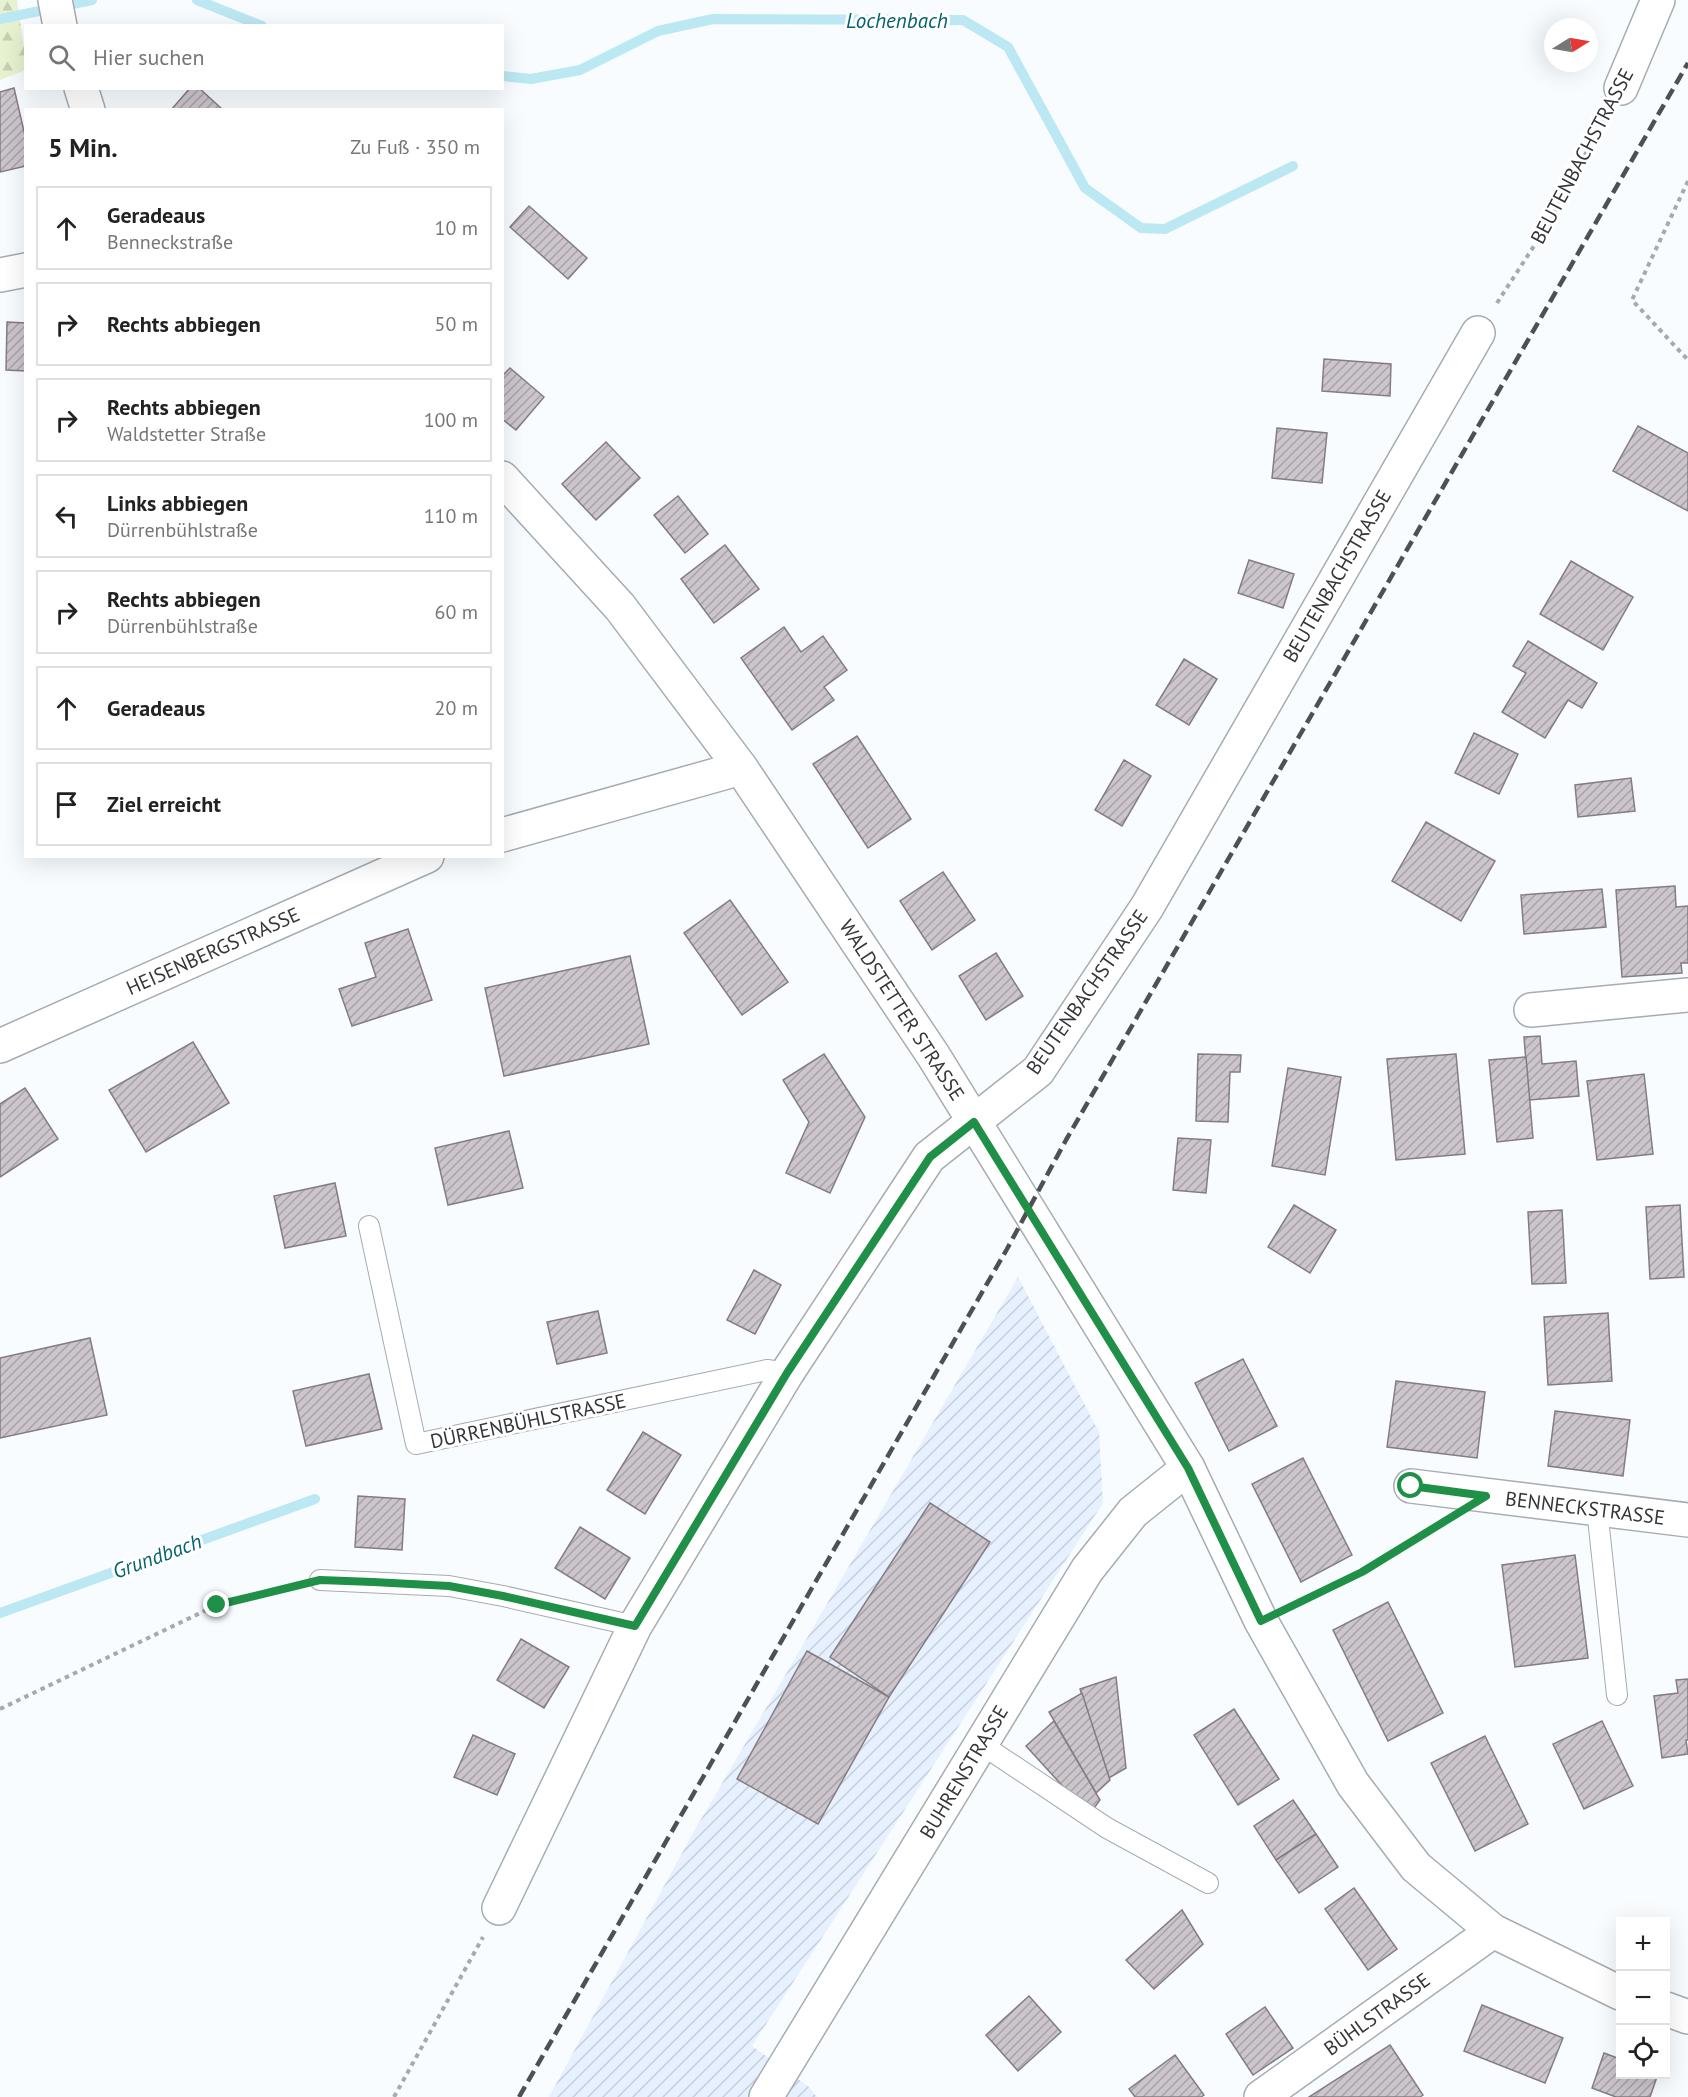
<!DOCTYPE html>
<html lang="de">
<meta charset="utf-8">
<style>
:root{--surface:#fff;--page:#f6f6f6;--text:#222;--muted:#767676;--line:#e0e0e0}
body{margin:0;font-family:"PT Sans",sans-serif;background:var(--page);color:var(--text)}
.controls{position:absolute;right:18px;bottom:18px;display:grid;overflow:hidden;border-radius:0px;box-shadow:0 6px 24px #0002}
.controls button{width:54px;height:54px;display:grid;place-items:center;padding:0;border:0;border-bottom:2px solid var(--line);background:var(--surface);color:var(--text);font:30px sans-serif}
.compass{position:absolute;left:1544px;top:18px;width:54px;height:54px;border-radius:50%;background:var(--surface);box-shadow:0 6px 24px #0002;rotate:79deg}
.stop{position:absolute;width:18px;height:18px;margin:-14px;border:4px solid #208f48;border-radius:50%;background:#fff}
.stop.end{background:#208f48;border-color:#fff;box-shadow:0 2px 6px #0008}
.list{margin:0;padding:0;list-style:none}
h2{display:flex;justify-content:space-between;align-items:center;height:78px;margin:0;padding:0 24px;font-size:26px}
h2 small{font-size:20px;font-weight:400;color:var(--muted)}
.list li{display:grid;grid-template-columns:39px 1fr auto;gap:18px;align-items:center;box-sizing:border-box;height:84px;margin:0 12px 12px;padding:0 12px;border:2px solid var(--line);border-radius:0px}
.list b{display:block;font-size:22px;white-space:nowrap}
.list p{margin:0;font-size:20px;white-space:nowrap;color:var(--muted)}
.list em{font-size:20px;font-style:normal;color:var(--muted)}
.icon{flex:none;width:33px;height:33px;fill:none;stroke:currentColor;stroke-width:2;stroke-linecap:round;stroke-linejoin:round}
.map{position:relative;flex:none;width:1688px;height:2097px;overflow:hidden}
.search{position:absolute;background:var(--surface);box-shadow:0 6px 24px #0002;left:24px;top:24px;width:480px;height:66px;display:flex;align-items:center;gap:15px;box-sizing:border-box;padding:0 21px;border-radius:0px;color:var(--muted);font-size:22px}
.panel{position:absolute;background:var(--surface);box-shadow:0 6px 24px #0002;left:24px;top:108px;width:480px;height:750px;border-radius:0px}
.map>svg:first-child{display:block}
.industrial{fill:url(#industrial-furrows)}
.forest{fill:url(#forest-firs)}
.lines{fill:none;stroke-linecap:round;stroke-linejoin:round}
.stream{stroke:#bbe8f2;stroke-width:10}
.building{fill:url(#building-hatch);stroke:#837d83;stroke-width:1.5}
.lane-casing{stroke:#a6acb2;stroke-width:22}
.street-casing{stroke:#a6acb2;stroke-width:36}
.secondary-casing{stroke:#a6acb2;stroke-width:36}
.path{stroke:#a7a9ac;stroke-width:4;stroke-dasharray:4.5 4.5;stroke-linecap:butt}
.lane{stroke:#fff;stroke-width:20}
.street{stroke:#fff;stroke-width:33}
.secondary{stroke:#fff;stroke-width:33}
.rail{stroke:#4e5053;stroke-width:4.5;stroke-dasharray:12 6;stroke-linecap:butt}
.route{stroke:#208f48;stroke-width:8}
.labels{text-anchor:middle;dominant-baseline:central;stroke-width:6;stroke-linejoin:round;paint-order:stroke}
.street-label{font-size:20px;fill:#343639;stroke:#fff}
.water-label{font-size:21px;font-style:italic;fill:#046270;stroke:#fff}
</style>
<div class="map">
<svg width="1688" height="2097" viewBox="0 0 1688 2097">
<defs>
<pattern id="industrial-furrows" width="10" height="10" patternUnits="userSpaceOnUse" patternTransform="scale(1.5)"><rect width="10" height="10" fill="#e6f0fe"/><path d="M-1 1l2-2M0 10L10 0M9 11l2-2" fill="none" stroke="#c6ceda"/></pattern>
<pattern id="forest-firs" width="22" height="20" patternUnits="userSpaceOnUse" patternTransform="scale(1.5)"><rect width="22" height="20" fill="#e7f2d1"/><path d="M5 1l3.5 6h-7zM16 11l3.5 6h-7z" fill="#c7d0b4"/></pattern>
<pattern id="building-hatch" width="6" height="6" patternUnits="userSpaceOnUse" patternTransform="scale(1.5)"><rect width="6" height="6" fill="#ccc6cc"/><path d="M-1 1l2-2M0 6l6-6M5 7l2-2" fill="none" stroke="#a6a2a7"/></pattern>
</defs>
<rect width="100%" height="100%" fill="#f9fcff"/>
<path class="industrial" d="M1018,1277L1099,1432L1103,1503L752,2046L808,2086L817,2097H549L693,1833Z"/>
<path class="forest" d="M0,0H17L25,54L26,70L0,80Z"/>
<g class="lines">
<g class="stream">
<path d="M197,0L262,26"/>
<path d="M0,19L92,0"/>
<path d="M502,76L531,79L580,70L658,31L713,19L963,20L1008,47L1085,188L1141,228L1165,229L1293,166"/>
<path d="M0,1613L315,1499"/>
</g>
</g>
<g class="building">
<path d="M14,88L26,140V166L0,172V92Z"/>
<path d="M190,88H199L223,110H171Z"/>
<path d="M529,206L587,258L568,279L510,227Z"/>
<path d="M7,322L26,323V371L6,370Z"/>
<path d="M1324,359L1391,364L1390,396L1322,391Z"/>
<path d="M510,368L544,397L516,430L502,419V376Z"/>
<path d="M1638,426L1688,453V511L1613,471Z"/>
<path d="M1277,428L1327,433L1322,483L1272,478Z"/>
<path d="M606,442L640,478L596,520L562,484Z"/>
<path d="M678,496L708,534L685,553L654,515Z"/>
<path d="M725,545L759,589L714,623L681,579Z"/>
<path d="M1249,560L1294,574L1283,608L1238,593Z"/>
<path d="M1571,561L1633,597L1603,650L1540,614Z"/>
<path d="M784,627L801,652L823,636L847,670L824,687L834,700L792,730L741,658Z"/>
<path d="M1528,641L1597,683L1582,708L1568,700L1545,738L1502,712L1526,673L1513,666Z"/>
<path d="M1184,659L1217,679L1189,725L1156,705Z"/>
<path d="M1474,733L1518,754L1499,794L1455,773Z"/>
<path d="M857,736L911,819L868,848L813,764Z"/>
<path d="M1124,760L1151,776L1122,826L1095,810Z"/>
<path d="M1631,778L1635,811L1578,817L1575,785Z"/>
<path d="M1426,822L1495,861L1461,921L1392,881Z"/>
<path d="M943,872L975,920L932,950L900,901Z"/>
<path d="M1675,886L1676,907L1688,906V963H1681L1682,973L1622,977L1616,890Z"/>
<path d="M1602,889L1606,927L1524,934L1521,895Z"/>
<path d="M730,900L788,982L742,1015L684,933Z"/>
<path d="M408,929L432,1000L352,1026L339,989L376,977L365,943Z"/>
<path d="M996,953L1023,996L986,1020L959,976Z"/>
<path d="M630,956L649,1044L504,1076L485,988Z"/>
<path d="M1540,1036L1542,1064L1576,1061L1579,1096L1529,1100L1524,1037Z"/>
<path d="M193,1042L229,1103L146,1152L109,1090Z"/>
<path d="M824,1054L865,1117L830,1193L786,1173L809,1122L783,1080Z"/>
<path d="M1198,1054L1241,1055L1240,1072H1230L1228,1122L1196,1121Z"/>
<path d="M1456,1054L1465,1154L1396,1160L1387,1059Z"/>
<path d="M1526,1057L1533,1138L1497,1142L1489,1060Z"/>
<path d="M1288,1068L1341,1077L1325,1175L1272,1166Z"/>
<path d="M1644,1074L1653,1154L1597,1160L1587,1081Z"/>
<path d="M25,1088L58,1139L0,1177V1104Z"/>
<path d="M509,1131L523,1188L448,1205L435,1148Z"/>
<path d="M1178,1138L1211,1140L1206,1193L1173,1190Z"/>
<path d="M335,1183L346,1236L285,1248L274,1196Z"/>
<path d="M1294,1205L1336,1230L1310,1273L1268,1247Z"/>
<path d="M1680,1205L1684,1277L1650,1279L1646,1207Z"/>
<path d="M1562,1210L1566,1283L1532,1284L1528,1212Z"/>
<path d="M754,1270L781,1285L755,1334L727,1320Z"/>
<path d="M598,1311L607,1353L557,1364L547,1322Z"/>
<path d="M1608,1313L1612,1381L1548,1385L1544,1317Z"/>
<path d="M90,1338L107,1415L0,1438V1358Z"/>
<path d="M1243,1359L1277,1426L1229,1451L1195,1383Z"/>
<path d="M369,1374L382,1429L306,1446L293,1391Z"/>
<path d="M1396,1381L1485,1392L1477,1458L1387,1447Z"/>
<path d="M1555,1411L1630,1420L1623,1476L1548,1466Z"/>
<path d="M643,1432L681,1455L645,1514L607,1490Z"/>
<path d="M1303,1458L1352,1555L1301,1582L1252,1484Z"/>
<path d="M358,1496L405,1499L402,1550L355,1547Z"/>
<path d="M930,1503L990,1542L889,1697L830,1657Z"/>
<path d="M580,1527L630,1558L605,1599L555,1568Z"/>
<path d="M1575,1555L1588,1658L1515,1667L1502,1565Z"/>
<path d="M1388,1602L1443,1713L1388,1741L1333,1630Z"/>
<path d="M521,1639L569,1667L544,1708L497,1680Z"/>
<path d="M807,1651L889,1697L818,1824L737,1779Z"/>
<path d="M1116,1677L1126,1768L1109,1778L1080,1689Z"/>
<path d="M1688,1679V1740H1686L1688,1754L1662,1758L1654,1696L1678,1693L1676,1680Z"/>
<path d="M1082,1693L1110,1780L1096,1793L1049,1712Z"/>
<path d="M1234,1709L1279,1779L1238,1805L1194,1735Z"/>
<path d="M1054,1721L1100,1800L1089,1815L1026,1746Z"/>
<path d="M1602,1721L1633,1786L1584,1809L1553,1744Z"/>
<path d="M473,1735L515,1754L497,1795L454,1777Z"/>
<path d="M1485,1736L1528,1824L1475,1851L1431,1763Z"/>
<path d="M1293,1800L1316,1834L1276,1860L1254,1826Z"/>
<path d="M1316,1834L1338,1867L1299,1893L1276,1860Z"/>
<path d="M1354,1888L1397,1949L1368,1970L1325,1909Z"/>
<path d="M1182,1910L1203,1944L1154,1989L1126,1960Z"/>
<path d="M1029,1996L1061,2032L1018,2071L986,2035Z"/>
<path d="M1482,2005L1563,2038L1545,2083L1464,2051Z"/>
<path d="M1265,2007L1293,2048L1253,2075L1226,2034Z"/>
<path d="M1390,2045L1423,2095L1420,2097H1309Z"/>
<path d="M1604,2053L1620,2059V2074H1658L1650,2097H1616L1592,2088Z"/>
<path d="M1175,2055L1204,2095L1201,2097H1135L1129,2089Z"/>
</g>
<g class="lines">
<defs>
<g id="lane">
<path d="M369,1226L416,1444L767,1370L787,1373"/>
<path d="M1597,1509L1617,1695"/>
<path d="M320,1580L449,1586L503,1596L635,1626"/>
<path d="M981,1744L1107,1828L1208,1883"/>
</g>
<g id="street">
<path d="M55,0L60,26"/>
<path d="M81,88L88,110"/>
<path d="M1621,88L1658,0"/>
<path d="M502,835L741,768"/>
<path d="M1531,1010L1688,995"/>
<path d="M0,1046L427,856"/>
<path d="M1411,1486L1688,1520"/>
<path d="M499,1908L635,1626L787,1373L929,1157L1038,1071L1147,907L1478,333"/>
<path d="M766,2097L1087,1570L1133,1512L1188,1468"/>
<path d="M1261,2097L1493,1931"/>
</g>
<g id="secondary">
<path d="M0,275L26,270"/>
<path d="M502,478L620,607L741,768L933,1055L1188,1468L1261,1621L1353,1784L1416,1867L1493,1931L1620,1993"/>
<path d="M1666,2009L1688,2017"/>
</g>
</defs>
<use href="#lane" class="lane-casing"/>
<use href="#street" class="street-casing"/>
<use href="#secondary" class="secondary-casing"/>
<g class="path">
<path d="M1688,181L1632,300L1688,360"/>
<path d="M1497,303L1545,229L1605,118"/>
<path d="M1292,1607L1362,1572L1437,1526"/>
<path d="M0,1709L217,1605L293,1587"/>
<path d="M394,2097L483,1937"/>
</g>
<use href="#lane" class="lane"/>
<use href="#street" class="street"/>
<use href="#secondary" class="secondary"/>
<path class="rail" d="M519,2097L1007,1249L1066,1140L1688,63"/>
</g>
<g class="lines">
<path class="route" d="M217,1605L320,1580L373,1582L449,1586L503,1596L635,1626L787,1373L930,1157L974,1122L1188,1468L1261,1621L1362,1572L1486,1496L1411,1486"/>
</g>
<g class="labels">
<g class="street-label">
<text transform="translate(1582 156) rotate(-62)">BEUTENBACHSTRASSE</text>
<text transform="translate(1337 576) rotate(-60)">BEUTENBACHSTRASSE</text>
<text transform="translate(213 951) rotate(-24)">HEISENBERGSTRASSE</text>
<text transform="translate(1087 992) rotate(-55)">BEUTENBACHSTRASSE</text>
<text transform="translate(902 1010) rotate(57)">WALDSTETTER STRASSE</text>
<text transform="translate(528 1421) rotate(-12)">DÜRRENBÜHLSTRASSE</text>
<text transform="translate(1585 1508) rotate(7)">BENNECKSTRASSE</text>
<text transform="translate(964 1772) rotate(-59)">BUHRENSTRASSE</text>
<text transform="translate(1377 2014) rotate(-36)">BÜHLSTRASSE</text>
</g>
<g class="water-label">
<text x="897" y="20">Lochenbach</text>
<text transform="translate(157 1556) rotate(-20)">Grundbach</text>
</g>
</g>
</svg>
<div class="controls">
<button>+</button>
<button>−</button>
<button><svg class="icon" aria-label="locate" viewBox="0 0 24 24"><circle cx="12" cy="12" r="6"/><path d="M12 2v4M12 18v4M2 12h4M18 12h4"/></svg></button>
</div>
<svg class="compass" viewBox="-18 -18 36 36"><path d="M0-13l5 13h-10z" fill="#e53935"/><path d="M0 13l5-13h-10z" fill="#767676"/></svg>
<div class="stop" style="left:1411px;top:1486px"></div>
<div class="stop end" style="left:217px;top:1605px"></div>
<div class="search"><svg class="icon" aria-label="search" viewBox="0 0 24 24"><circle cx="10" cy="10" r="6"/><path d="M15 15l6 6"/></svg>Hier suchen</div>
<section class="panel">
<h2>5 Min.<small>Zu Fuß · 350 m</small></h2>
<ul class="list">
<li><svg class="icon" aria-label="ahead" viewBox="0 0 24 24"><path d="M12 20V5M6 11l6-6 6 6"/></svg><div><b>Geradeaus</b><p>Benneckstraße</p></div><em>10 m</em></li>
<li><svg class="icon" aria-label="right" viewBox="0 0 24 24"><path d="M7 20v-9h11M14 6l5 5-5 5"/></svg><div><b>Rechts abbiegen</b></div><em>50 m</em></li>
<li><svg class="icon" aria-label="right" viewBox="0 0 24 24"><path d="M7 20v-9h11M14 6l5 5-5 5"/></svg><div><b>Rechts abbiegen</b><p>Waldstetter Straße</p></div><em>100 m</em></li>
<li><svg class="icon" aria-label="left" viewBox="0 0 24 24"><path d="M17 20v-9H6M10 6l-5 5 5 5"/></svg><div><b>Links abbiegen</b><p>Dürrenbühlstraße</p></div><em>110 m</em></li>
<li><svg class="icon" aria-label="right" viewBox="0 0 24 24"><path d="M7 20v-9h11M14 6l5 5-5 5"/></svg><div><b>Rechts abbiegen</b><p>Dürrenbühlstraße</p></div><em>60 m</em></li>
<li><svg class="icon" aria-label="ahead" viewBox="0 0 24 24"><path d="M12 20V5M6 11l6-6 6 6"/></svg><div><b>Geradeaus</b></div><em>20 m</em></li>
<li><svg class="icon" aria-label="arrive" viewBox="0 0 24 24"><path d="M6 21V4h12l-3 4 3 4H6"/></svg><div><b>Ziel erreicht</b></div></li>
</ul>
</section>
</div>
